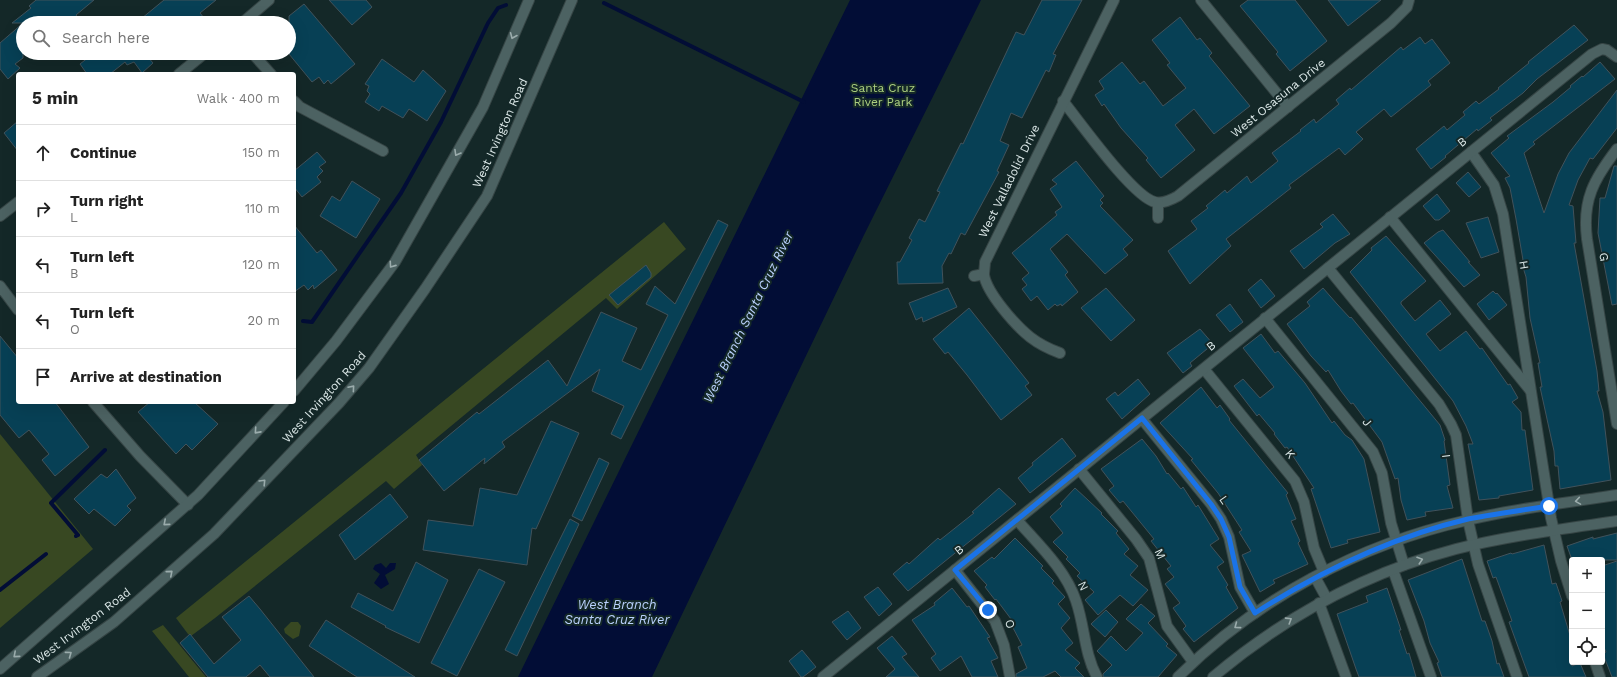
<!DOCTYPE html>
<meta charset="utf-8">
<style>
:root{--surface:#fff;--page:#f2f2f2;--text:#222;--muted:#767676;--line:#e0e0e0}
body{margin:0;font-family:"Work Sans",sans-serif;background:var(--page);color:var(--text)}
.controls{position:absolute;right:12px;bottom:12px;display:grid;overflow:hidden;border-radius:4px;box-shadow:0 4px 16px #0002}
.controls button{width:36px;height:36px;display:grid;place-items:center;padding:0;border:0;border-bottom:1px solid var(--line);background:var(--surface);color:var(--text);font:20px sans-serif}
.stop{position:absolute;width:12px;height:12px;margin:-9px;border:3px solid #1a73e8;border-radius:50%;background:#fff}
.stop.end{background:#1a73e8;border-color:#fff;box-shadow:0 1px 4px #0008}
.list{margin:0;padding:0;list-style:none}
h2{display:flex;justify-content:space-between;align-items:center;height:52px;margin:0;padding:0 16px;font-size:17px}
h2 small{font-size:13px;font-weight:400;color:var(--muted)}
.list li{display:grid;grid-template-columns:26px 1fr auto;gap:12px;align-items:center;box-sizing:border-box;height:56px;padding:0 16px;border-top:1px solid var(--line)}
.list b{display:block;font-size:15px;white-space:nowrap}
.list p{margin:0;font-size:13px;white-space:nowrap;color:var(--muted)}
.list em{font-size:13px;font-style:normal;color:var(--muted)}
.icon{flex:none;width:22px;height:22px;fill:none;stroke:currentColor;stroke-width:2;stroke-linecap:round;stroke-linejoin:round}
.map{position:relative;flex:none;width:1617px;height:677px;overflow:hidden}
.search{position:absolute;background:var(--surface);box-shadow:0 4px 16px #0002;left:16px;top:16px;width:280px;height:44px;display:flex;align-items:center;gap:10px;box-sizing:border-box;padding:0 14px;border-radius:22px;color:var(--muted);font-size:15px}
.panel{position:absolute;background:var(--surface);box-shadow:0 4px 16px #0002;left:16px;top:72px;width:280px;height:332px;border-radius:4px}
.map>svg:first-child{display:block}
.green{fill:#384822}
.water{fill:#020d36}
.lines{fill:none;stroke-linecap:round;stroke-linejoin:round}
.stream{stroke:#020d36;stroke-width:4}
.building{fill:#074055;stroke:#41525b}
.street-casing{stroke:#364545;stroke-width:12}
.secondary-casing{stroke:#364545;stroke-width:12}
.street{stroke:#4c6262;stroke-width:10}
.secondary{stroke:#4c6262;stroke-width:10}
.oneway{stroke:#9bacac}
.route{stroke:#1a73e8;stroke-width:5}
.labels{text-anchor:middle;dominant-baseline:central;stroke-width:4;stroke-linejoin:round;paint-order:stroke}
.park-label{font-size:12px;fill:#accf7f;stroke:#142828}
.street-label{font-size:12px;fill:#dce8e8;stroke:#142828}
.water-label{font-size:13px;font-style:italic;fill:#bad1fd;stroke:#142828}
</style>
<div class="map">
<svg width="1617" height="677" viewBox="0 0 1617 677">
<rect width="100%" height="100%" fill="#142828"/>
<g class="green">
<path d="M664,222L686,249L617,309L606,298L416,455L422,465L394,489L386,481L215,618L191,636L188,634L176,618Z"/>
<path d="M0,434L93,549L0,628Z"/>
<path d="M291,622H298L301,626L299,636L293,639L285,633L284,629Z"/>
<path d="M163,625L206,677H189L152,631Z"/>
</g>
<g class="water">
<path d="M850,0H981L863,237L652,677H518Z"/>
<path d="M381,563L386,568L390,563H396L395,569L385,575L389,584L381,589L374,583L380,574L373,569L375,565Z"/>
</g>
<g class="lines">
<g class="stream">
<path d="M604,3L804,102"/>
<path d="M303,321L312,322L401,193L441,122L488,23L498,8L506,5"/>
<path d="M76,536L78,535L51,503L105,450"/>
<path d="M0,590L46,554"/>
</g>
</g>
<g class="building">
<path d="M36,0H94L76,15L82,23H12L31,8L29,6Z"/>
<path d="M164,0H216L200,13L208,23H136Z"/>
<path d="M329,0H366L372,7L352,25Z"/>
<path d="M1042,0H1082L1053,54L1056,55L1049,72L1046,70L1022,118L1011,113L1000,141L1009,145L997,171L999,172L965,235L961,233L951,254L949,253L942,266L943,283L898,284L897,262H900L912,240L909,238L919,219L925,222L940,192L937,191L961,143L963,144L1016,32L1024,35Z"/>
<path d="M1248,0H1295L1327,41L1290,71L1276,54L1278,52L1240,6Z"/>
<path d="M1328,0H1381L1348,26Z"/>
<path d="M304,4L355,64L331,84L328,80L324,84L319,77L312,82L289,54V16Z"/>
<path d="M1180,17L1197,40L1200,38L1212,53L1209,56L1250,106L1214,134L1194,109L1175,125L1195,150L1161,178L1146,160L1148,158L1121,128L1104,104L1102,106L1095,95L1104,89L1099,81L1122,62L1140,84L1144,81L1163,106L1186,88L1167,65L1170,63L1152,40Z"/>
<path d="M23,23V58L15,64L20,68L8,79L0,69V43Z"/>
<path d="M1574,25L1588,40L1537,79L1523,93L1490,118L1492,120L1478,131L1477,129L1445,156L1446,157L1431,169L1416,149L1444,126L1447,130L1465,115L1463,112L1476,101L1479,104L1499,89L1498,88L1529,63L1528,62Z"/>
<path d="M1420,37L1425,44L1432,39L1450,63L1428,81L1431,85L1391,117L1384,109L1356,132L1363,139L1345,155L1339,148L1289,185L1291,188L1226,239L1231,246L1190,284L1168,251L1197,229L1191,221L1208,208L1206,206L1225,190L1227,193L1247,176L1251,183L1278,161L1272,153L1301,131L1300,130L1314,119L1316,123L1339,104L1336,100L1350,88L1351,90L1401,47L1403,50Z"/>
<path d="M94,53H154L147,56L153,63L142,73L134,62L127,65L125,62L110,74H87L80,64Z"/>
<path d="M382,59L414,82L423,70L446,91L427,121L409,109L403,118L382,106L379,111L365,102L370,94L367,91L369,86L365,84Z"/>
<path d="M1600,62L1615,79L1533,142L1535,144L1524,153L1544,213L1558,174L1569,153L1617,90V128L1593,159L1590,158L1578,180L1569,205L1573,206L1576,243H1574L1597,371L1599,391H1597L1603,412L1611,480L1560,489L1558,466H1555L1554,451L1540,387H1542L1538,363H1540L1530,318L1526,277L1521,261L1523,260L1516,219L1510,188L1505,178L1510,176L1491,153L1509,138L1507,136L1553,102L1571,87L1570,86L1582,76L1583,77Z"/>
<path d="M18,121V151L4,133Z"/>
<path d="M317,152L326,162L319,167L323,171L317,177L321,182L302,197L294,187V171Z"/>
<path d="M1076,161L1104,196L1100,200L1103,203L1100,206L1133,240L1123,249L1128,255L1105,274L1067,234L1050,249L1068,272L1065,275L1078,292L1062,306L1061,304L1057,306L1055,304L1048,310L1037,296L1031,301L1022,289L1027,285L1022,279L1029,273L1012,253L1057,215L1055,212L1062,207L1050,189L1057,184L1052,180Z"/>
<path d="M1614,166H1617V304L1612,305L1598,233L1600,198H1605Z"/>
<path d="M1468,172L1481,187L1469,197L1456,183Z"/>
<path d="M352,181L380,199L356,238L320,216L332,196L340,201Z"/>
<path d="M1437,194L1450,211L1439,220H1435L1423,206Z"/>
<path d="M1333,214L1350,234L1335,243L1304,269L1290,251L1323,227L1320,224Z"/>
<path d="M1488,217L1499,252L1481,258L1466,223Z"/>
<path d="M718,220L728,225L621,439L611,434L624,406L592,391L600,369L502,442L505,447L484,464L485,458L444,491L419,460L477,412L479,414L548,360L567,386L601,312L637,328L622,361L641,370L668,315L646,304L655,286L675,304Z"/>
<path d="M294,225L317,253L321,250L337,270L314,289L313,285L308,290L304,285L294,292Z"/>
<path d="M1443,230L1470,262H1468L1480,275L1464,287L1424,243L1438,232Z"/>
<path d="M1386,236L1426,281L1401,302V304L1415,321L1440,300L1451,314L1426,334L1440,351L1466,331L1480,349L1482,348L1508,385L1510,384L1518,398L1512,402L1521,412L1522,430H1525L1533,490L1499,496V498L1479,500L1468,444H1473L1466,426L1453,401L1350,272L1372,250L1371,248Z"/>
<path d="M646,265L651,273V277L618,305L609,295Z"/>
<path d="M1261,279L1275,296L1261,308L1248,290Z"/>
<path d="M948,288L957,307L923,322L922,317L916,320L909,303Z"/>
<path d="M1106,288L1135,320L1111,341L1081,308Z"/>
<path d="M1323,288L1337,304L1350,318L1351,317L1440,425L1445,440L1444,441L1450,485L1447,486L1453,508L1425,512L1426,516L1407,520L1401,500L1398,478L1395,479L1382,442L1353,403L1351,404L1341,391L1328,370L1326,372L1311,356L1287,324L1310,306L1307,302Z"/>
<path d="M1493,291L1496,294L1497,293L1507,305L1489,320L1477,304Z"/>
<path d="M1230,304L1243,322L1230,332L1216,315Z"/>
<path d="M969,308L1029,383L1025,386L1032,395L1001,420L967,375L948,352L945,354L933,339Z"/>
<path d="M1200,329L1213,344L1190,363L1192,366L1183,373L1167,353Z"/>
<path d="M1261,334L1275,353L1278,351L1305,383L1332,423L1334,421L1345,435L1352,440L1364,459L1380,532L1347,540L1348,543L1331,548L1311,489L1314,488L1287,447L1285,448L1274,434L1275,433L1259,414L1257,416L1234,386L1243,379L1260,398L1274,387L1243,348Z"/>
<path d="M0,336L18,358V402H55L89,447L55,476L42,460L49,454L29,430L19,438L0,415Z"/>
<path d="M1138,379L1150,394L1122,419L1106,399L1115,392L1118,396Z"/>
<path d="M1201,387L1217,408L1220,405L1230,419L1229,420L1288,493L1286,495L1296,519L1291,521L1300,541L1298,543L1308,564L1273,580L1275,583L1260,592L1242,555L1251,551L1239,532L1242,530L1218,493L1191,460L1193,459L1160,423Z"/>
<path d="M150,402H194L218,424L192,450L186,444L176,454L138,412Z"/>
<path d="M551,421L579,433L536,529L532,528L527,565L423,550L428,520L473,526L480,488L517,495Z"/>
<path d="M1062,438L1076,456L1030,493L1018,478L1033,465L1032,463Z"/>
<path d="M1142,439L1156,456L1167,474L1168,473L1181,489L1183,487L1196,507L1198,505L1219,539L1210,545L1224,562L1217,567L1228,585L1226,587L1238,608L1194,642L1183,629L1186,626L1173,608L1180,603L1165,584L1174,577L1167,569L1171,566L1151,541L1154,539L1123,501L1120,503L1109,490L1114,486L1101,469Z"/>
<path d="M599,458L609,463L582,521L572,516Z"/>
<path d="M116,469L136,498L127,506L131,510L115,526L94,509L89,514L74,499L101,474L107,478Z"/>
<path d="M999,488L1016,504L908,591L893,574L907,562L909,564L938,538L940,540L974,513L972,512Z"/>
<path d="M1075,488L1102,513L1101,514L1118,531L1116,533L1129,549L1124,554L1138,566L1130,575L1148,590L1133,606L1120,595L1098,615L1085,600L1094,592L1077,576L1080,573L1066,559L1068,557L1053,542L1063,533L1050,517L1062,506L1060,504Z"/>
<path d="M390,494L408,517L355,560L339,535Z"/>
<path d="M570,519L579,524L517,656L505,650Z"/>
<path d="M1617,533V560H1572L1567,546L1593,537V539Z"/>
<path d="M1015,538L1043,566L1041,568L1054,581L1052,583L1065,597L1058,604L1070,618L1061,628L1073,643L1065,650L1080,663L1075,668L1084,677H1061L1055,671L1043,677H1016V674L1027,668L1018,647L1022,645L1011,624L1014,623L996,599L995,600L985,587L987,585L974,571L992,557L994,559Z"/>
<path d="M1544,545L1552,584L1556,583L1562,601L1560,602L1572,642V666L1580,663L1586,677H1529L1509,622L1512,621L1496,577L1493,578L1487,561L1511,553L1512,554Z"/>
<path d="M1462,559L1482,621H1485L1492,641L1497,664L1499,663L1504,677H1442L1437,663L1439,662L1430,643L1424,621L1408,580Z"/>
<path d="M1617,561V677H1612L1603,654L1606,652L1602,643V566Z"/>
<path d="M416,562L448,580L419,643L385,627L386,626L351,607L358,593L393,611Z"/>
<path d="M479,569L505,582L457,676L431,663Z"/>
<path d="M878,587L892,604L879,616L864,597Z"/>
<path d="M952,588L967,607L969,606L990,637L987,638L998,658L991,661L998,677H972L961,656L940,671L931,658L936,654L912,620L935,605L934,603Z"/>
<path d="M1387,588L1401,630H1399L1407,654L1409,653L1416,677H1359L1356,669L1337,614L1368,602L1366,596Z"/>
<path d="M249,596L260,609L314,677H270L260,665L246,677H208L180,643L190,634L214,664L241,640L222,617Z"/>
<path d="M1141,604L1155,616L1148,623L1168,644L1166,646L1177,655L1158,677H1103V674L1112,665L1097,651L1111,636L1126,651L1143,633L1126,619Z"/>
<path d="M1106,610L1118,622L1105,637L1091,624Z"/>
<path d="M848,611L861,628L847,640L832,622Z"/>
<path d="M326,620L415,677H357L309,646Z"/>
<path d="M892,636L907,654L902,657L919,677H886L895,669L877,648Z"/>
<path d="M802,650L816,667L803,677H801L789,661Z"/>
</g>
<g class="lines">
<defs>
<g id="street">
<path d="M1201,0L1288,107"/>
<path d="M242,23L269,0"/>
<path d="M252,53L271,74"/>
<path d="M179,74L205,53"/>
<path d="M294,101L300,107L383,151"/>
<path d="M1063,101C1080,122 1133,197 1155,202C1163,204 1171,200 1178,196L1391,23L1407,7L1409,0"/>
<path d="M1617,149C1594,179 1582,200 1587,239L1617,424"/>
<path d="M1471,152L1494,185L1503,214L1551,518L1561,561L1572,596"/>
<path d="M0,216L18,202"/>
<path d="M1390,217L1530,390"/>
<path d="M1158,218V203"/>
<path d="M1328,268L1439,404L1451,424L1456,435L1468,520L1478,564L1517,677"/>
<path d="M974,276L984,274"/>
<path d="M0,286L18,310"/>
<path d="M1265,318L1373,452L1382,473L1391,523L1404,565"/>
<path d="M1060,353C1049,349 1039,344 1030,337C1015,325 987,293 984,275C984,271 985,266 985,262L1114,0"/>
<path d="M1204,369L1295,481L1304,502L1314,548L1324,572"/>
<path d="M93,402L140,456L188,505"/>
<path d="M1142,419L1211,504L1221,519L1229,537L1240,587L1255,613"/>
<path d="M1079,469L1136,539L1149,558L1167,626L1193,662"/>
<path d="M1017,520C1038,544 1066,570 1076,601C1085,627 1084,653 1097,677"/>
<path d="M955,570L995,621L1004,645L1010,677"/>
<path d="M1393,570L1431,677"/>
<path d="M1315,577L1327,599"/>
<path d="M1319,603L1346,677"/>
<path d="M1595,662L1600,677"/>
<path d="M823,677L1592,54L1602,49L1607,50L1617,57"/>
<path d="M1178,677C1256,599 1360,544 1468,520C1516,508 1567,503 1617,495"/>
<path d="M1213,677C1284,617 1365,573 1456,549C1508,536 1563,529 1617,521"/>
</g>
<g id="secondary">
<path d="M294,391L336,341L395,262L483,107L529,0"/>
<path d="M0,669L198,495L284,402"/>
<path d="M37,677L114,622L214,534L339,403L369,368L425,289L487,196L572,0"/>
</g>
</defs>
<use href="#street" class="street-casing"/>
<use href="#secondary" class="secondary-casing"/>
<use href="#street" class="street"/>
<use href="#secondary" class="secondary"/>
</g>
<defs><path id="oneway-chevron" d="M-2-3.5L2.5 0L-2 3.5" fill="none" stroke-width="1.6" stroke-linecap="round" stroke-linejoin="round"/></defs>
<g class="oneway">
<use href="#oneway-chevron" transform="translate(513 36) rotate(113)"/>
<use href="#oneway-chevron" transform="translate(457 153) rotate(120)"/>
<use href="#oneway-chevron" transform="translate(392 265) rotate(125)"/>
<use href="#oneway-chevron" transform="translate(352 388) rotate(-49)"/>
<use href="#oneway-chevron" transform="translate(257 431) rotate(132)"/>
<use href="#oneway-chevron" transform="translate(263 482) rotate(-46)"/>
<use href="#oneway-chevron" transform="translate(1578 501) rotate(171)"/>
<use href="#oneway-chevron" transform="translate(166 523) rotate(139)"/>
<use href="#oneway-chevron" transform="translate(1420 560) rotate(-18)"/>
<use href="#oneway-chevron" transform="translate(170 573) rotate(-41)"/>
<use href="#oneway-chevron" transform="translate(1289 620) rotate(-32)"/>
<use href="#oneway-chevron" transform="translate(1237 626) rotate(143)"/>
<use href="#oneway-chevron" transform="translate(69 654) rotate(-36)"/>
<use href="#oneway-chevron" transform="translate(16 655) rotate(139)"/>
</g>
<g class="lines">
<path class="route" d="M988,610L955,570L1142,418L1211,504L1221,519L1229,537L1240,587L1255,613C1321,571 1392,537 1468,519C1495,514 1522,510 1549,506"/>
</g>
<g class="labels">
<g class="park-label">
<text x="883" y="88">Santa Cruz<tspan x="883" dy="14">River Park</tspan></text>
</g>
<g class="street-label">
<text transform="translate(1278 98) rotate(-39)">West Osasuna Drive</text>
<text transform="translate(500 133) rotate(-66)">West Irvington Road</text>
<text transform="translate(1462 142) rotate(-39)">B</text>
<text transform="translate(1009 181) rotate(-64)">West Valladolid Drive</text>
<text transform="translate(1604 257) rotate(81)">G</text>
<text transform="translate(1524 265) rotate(81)">H</text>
<text transform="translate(1211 346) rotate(-39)">B</text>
<text transform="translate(324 397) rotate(-48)">West Irvington Road</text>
<text transform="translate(1367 422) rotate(51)">J</text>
<text transform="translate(1290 454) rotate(51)">K</text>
<text transform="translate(1446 456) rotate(-97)">I</text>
<text transform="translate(1224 500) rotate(55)">L</text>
<text transform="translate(959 550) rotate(-39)">B</text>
<text transform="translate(1160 554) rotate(65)">M</text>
<text transform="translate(1083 586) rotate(64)">N</text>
<text transform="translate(1010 624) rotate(66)">O</text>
<text transform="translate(82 626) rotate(-37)">West Irvington Road</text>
</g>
<g class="water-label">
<text transform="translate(748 317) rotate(-64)">West Branch Santa Cruz River</text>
<text x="617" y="604">West Branch<tspan x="617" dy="15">Santa Cruz River</tspan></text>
</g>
</g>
</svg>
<div class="controls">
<button>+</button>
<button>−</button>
<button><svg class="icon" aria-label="locate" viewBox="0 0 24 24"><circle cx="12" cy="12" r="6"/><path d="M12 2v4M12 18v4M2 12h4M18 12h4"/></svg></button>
</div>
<div class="stop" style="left:1549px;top:506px"></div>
<div class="stop end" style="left:988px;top:610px"></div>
<div class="search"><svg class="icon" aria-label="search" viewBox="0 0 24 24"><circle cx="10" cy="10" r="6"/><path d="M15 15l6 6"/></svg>Search here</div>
<section class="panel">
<h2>5 min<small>Walk · 400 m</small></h2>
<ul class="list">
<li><svg class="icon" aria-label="ahead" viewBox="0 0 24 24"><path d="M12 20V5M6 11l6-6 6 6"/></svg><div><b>Continue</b></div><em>150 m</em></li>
<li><svg class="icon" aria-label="right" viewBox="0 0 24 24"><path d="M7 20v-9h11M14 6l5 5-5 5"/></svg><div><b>Turn right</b><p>L</p></div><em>110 m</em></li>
<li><svg class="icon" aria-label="left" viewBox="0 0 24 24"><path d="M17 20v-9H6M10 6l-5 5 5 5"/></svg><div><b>Turn left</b><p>B</p></div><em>120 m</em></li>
<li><svg class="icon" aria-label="left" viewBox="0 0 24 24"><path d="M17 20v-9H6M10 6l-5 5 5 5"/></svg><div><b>Turn left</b><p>O</p></div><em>20 m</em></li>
<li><svg class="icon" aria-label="arrive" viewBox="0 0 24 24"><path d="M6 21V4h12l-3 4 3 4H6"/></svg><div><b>Arrive at destination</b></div></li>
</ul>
</section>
</div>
